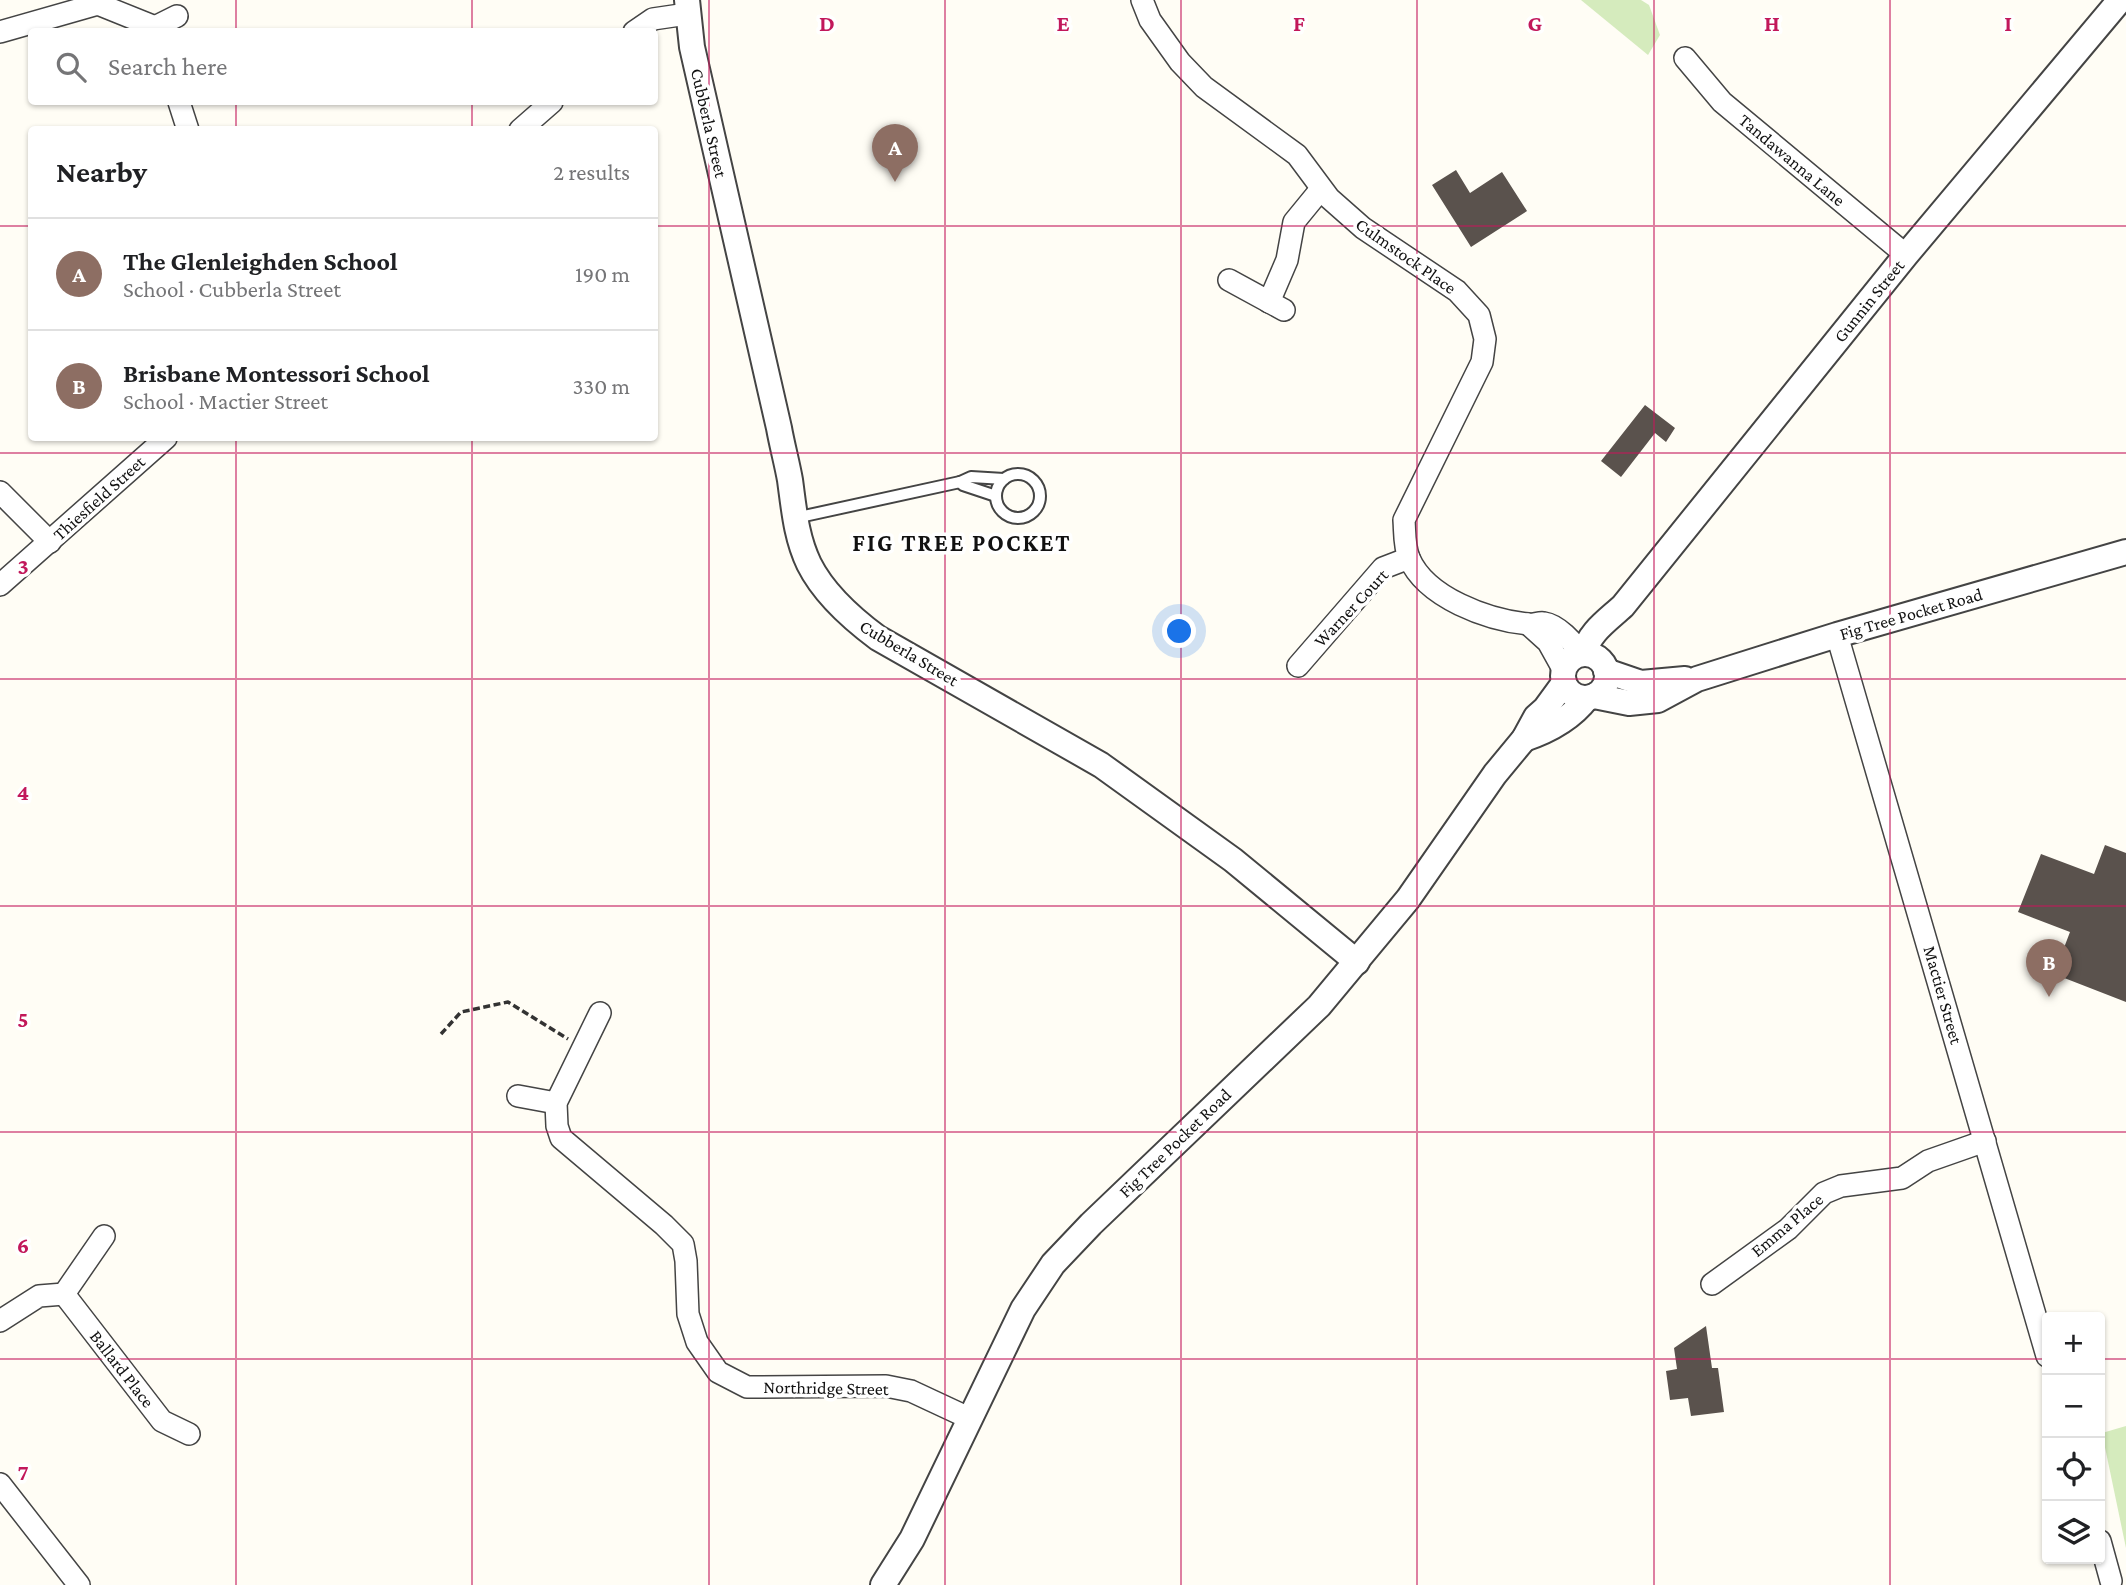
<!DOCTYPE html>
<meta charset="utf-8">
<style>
:root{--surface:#fff;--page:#f2f2f2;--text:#202124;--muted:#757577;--line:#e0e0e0;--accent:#c4262e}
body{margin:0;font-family:"Crimson Pro",serif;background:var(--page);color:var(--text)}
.controls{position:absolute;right:21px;bottom:21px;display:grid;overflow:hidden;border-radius:7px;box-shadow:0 2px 5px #0004}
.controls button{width:63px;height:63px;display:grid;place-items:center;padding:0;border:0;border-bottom:2px solid var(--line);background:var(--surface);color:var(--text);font:35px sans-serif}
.you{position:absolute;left:1180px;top:632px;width:24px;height:24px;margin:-18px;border:5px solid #fff;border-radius:50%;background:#1a73e8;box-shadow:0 0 0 10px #1a73e833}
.badge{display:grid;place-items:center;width:46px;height:46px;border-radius:50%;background:var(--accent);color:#fff;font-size:23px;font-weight:700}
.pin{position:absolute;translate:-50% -58px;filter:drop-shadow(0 2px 4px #0008)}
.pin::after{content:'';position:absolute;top:37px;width:24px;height:21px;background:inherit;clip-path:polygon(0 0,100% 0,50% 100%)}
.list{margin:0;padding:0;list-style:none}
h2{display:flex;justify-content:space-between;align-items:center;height:91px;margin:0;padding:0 28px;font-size:30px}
h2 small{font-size:23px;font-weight:400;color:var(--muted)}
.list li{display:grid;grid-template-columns:46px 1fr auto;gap:21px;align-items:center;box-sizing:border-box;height:112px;padding:0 28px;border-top:2px solid var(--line)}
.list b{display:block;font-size:26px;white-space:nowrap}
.list p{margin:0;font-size:23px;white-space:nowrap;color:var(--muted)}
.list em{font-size:23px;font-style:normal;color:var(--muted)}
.icon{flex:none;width:38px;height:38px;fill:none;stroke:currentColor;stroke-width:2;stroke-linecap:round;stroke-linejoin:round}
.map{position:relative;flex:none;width:2126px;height:1585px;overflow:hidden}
.search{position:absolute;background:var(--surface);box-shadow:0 2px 5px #0004;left:28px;top:28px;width:630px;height:77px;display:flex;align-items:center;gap:18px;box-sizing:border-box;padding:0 24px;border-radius:7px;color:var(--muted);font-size:26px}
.panel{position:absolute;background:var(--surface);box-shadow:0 2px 5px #0004;left:28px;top:126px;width:630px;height:315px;border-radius:7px}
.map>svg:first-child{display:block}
.grass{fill:#d5ebbd}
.building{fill:#5a524d}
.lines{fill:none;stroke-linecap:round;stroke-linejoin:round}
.service-casing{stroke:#444;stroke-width:14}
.minor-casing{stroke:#444;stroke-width:24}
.tertiary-casing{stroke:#444;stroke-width:28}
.path{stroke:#333;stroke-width:3.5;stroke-dasharray:7 3.5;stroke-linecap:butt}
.service{stroke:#fff;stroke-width:10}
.minor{stroke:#fff;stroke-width:21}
.tertiary{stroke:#fff;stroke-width:24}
.grid{fill:none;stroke:#c2185b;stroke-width:2;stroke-opacity:0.55}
.labels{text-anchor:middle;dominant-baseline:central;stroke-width:7;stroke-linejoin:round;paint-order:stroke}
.street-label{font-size:18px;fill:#111;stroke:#fff}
.district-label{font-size:24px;font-weight:bold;letter-spacing:2px;fill:#111;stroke:#fff}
.grid-label{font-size:23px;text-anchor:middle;font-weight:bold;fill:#c2185b;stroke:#fff;stroke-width:7;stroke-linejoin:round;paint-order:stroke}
</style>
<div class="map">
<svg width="2126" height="1585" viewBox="0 0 2126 1585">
<rect width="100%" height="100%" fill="#fffdf5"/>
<g class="grass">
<path d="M1581,0H1641L1649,5L1660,35L1648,55Z"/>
<path d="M2126,1426V1548L2102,1433Z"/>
</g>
<g class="building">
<path d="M1456,170L1470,193L1502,172L1527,211L1471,247L1432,185Z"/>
<path d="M1645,405L1675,428L1666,442L1655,433L1621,477L1601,461Z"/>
<path d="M2105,845L2126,853V1002L2054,974L2070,932L2018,912L2041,854L2094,874Z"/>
<path d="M1706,1326L1712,1368H1718L1724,1412L1691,1416L1688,1398L1670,1400L1666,1371L1677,1369L1674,1348Z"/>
</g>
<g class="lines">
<defs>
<g id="service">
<circle cx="1018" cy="496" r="22"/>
<path d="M960,482L963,485L996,496"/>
<path d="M795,518L960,482L971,477L1004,479"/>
</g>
<g id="minor">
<path d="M1142,0L1150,20L1180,62L1204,87L1297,155L1329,198L1363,228L1457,291L1479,315L1485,339L1482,362L1404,520C1405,533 1404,546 1409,558C1426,598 1488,620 1528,624C1533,625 1539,622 1544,623C1557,625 1575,642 1579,654"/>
<path d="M0,32L98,4L155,27"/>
<path d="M157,32L155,27L177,16"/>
<path d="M634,32L653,19L687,14"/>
<path d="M1685,58L1722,102L1906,255"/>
<path d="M179,102L188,130"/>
<path d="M520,130L552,102"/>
<path d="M1229,280L1284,310"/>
<path d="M1269,302L1287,260L1294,222L1321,189"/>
<path d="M0,492L50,542"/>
<path d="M0,585L166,438"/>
<path d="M1528,624L1548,642L1563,669"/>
<path d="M1837,635L2047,1356"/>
<path d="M1298,666L1383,568L1409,558"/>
<path d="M600,1013L556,1103L557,1126L561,1138L664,1225L683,1244L686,1261L688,1314L697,1342L718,1372L747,1387L886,1386L911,1391L971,1419"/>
<path d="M518,1096L556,1103"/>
<path d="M1712,1284L1788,1229L1824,1193L1841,1186L1902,1178L1928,1161L1985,1141"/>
<path d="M64,1294L162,1421L189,1434"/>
<path d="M0,1321L39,1296L64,1294L104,1236"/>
<path d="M0,1484L79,1585"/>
<path d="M2100,1541L2111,1581"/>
</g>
<g id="tertiary">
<path d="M687,0L692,47L779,428C782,445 787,463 790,480C794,509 796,537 809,564C824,594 851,618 878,638L1101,765L1233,860L1357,962"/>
<circle cx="1585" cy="676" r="22"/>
<path d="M1584,654C1588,633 1608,620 1623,606L1906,255L2120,0"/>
<path d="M1606,671L1641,683L1685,679"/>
<path d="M1594,696L1629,703L1658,700L1697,679L1837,635L2126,552"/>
<path d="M1524,739C1548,731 1571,719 1587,698"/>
<path d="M883,1585L912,1539L1023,1309L1053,1264L1091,1224L1319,1006L1408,899L1495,774L1524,739L1536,717L1545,709L1564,683"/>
</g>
</defs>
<use href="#service" class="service-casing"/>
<use href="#minor" class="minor-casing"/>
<use href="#tertiary" class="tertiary-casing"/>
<path class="path" d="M441,1034L461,1012L508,1002L568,1039"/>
<use href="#service" class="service"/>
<use href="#minor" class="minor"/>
<use href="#tertiary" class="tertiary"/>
</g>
<path class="grid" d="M236,0V32M472,0V32M709,0V1585M945,0V1585M1181,0V1585M1417,0V1585M1654,0V1585M1890,0V1585M236,102V130M472,102V130M0,226H32M654,226H2126M236,438V1585M472,438V1585M0,453H2126M0,679H2126M0,906H2126M0,1132H2126M0,1359H2047M2100,1359H2126"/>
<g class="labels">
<g class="street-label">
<text transform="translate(709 123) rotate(77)">Cubberla Street</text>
<text transform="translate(1792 160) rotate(40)">Tandawanna Lane</text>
<text transform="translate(1406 256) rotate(35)">Culmstock Place</text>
<text transform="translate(1869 301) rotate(-51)">Gunnin Street</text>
<text transform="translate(99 498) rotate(-42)">Thiesfield Street</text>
<text transform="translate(1351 608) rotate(-47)">Warner Court</text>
<text transform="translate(1911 614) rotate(-16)">Fig Tree Pocket Road</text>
<text transform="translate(909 653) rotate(31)">Cubberla Street</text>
<text transform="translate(1943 995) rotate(74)">Mactier Street</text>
<text transform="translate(1175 1143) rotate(-44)">Fig Tree Pocket Road</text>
<text transform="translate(1787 1225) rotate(-40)">Emma Place</text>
<text transform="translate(122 1369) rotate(52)">Ballard Place</text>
<text transform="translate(826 1388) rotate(1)">Northridge Street</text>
</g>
<g class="district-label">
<text x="962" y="542">FIG TREE POCKET</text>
</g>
</g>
<g class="grid-label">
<text x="827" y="31">D</text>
<text x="1063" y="31">E</text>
<text x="1299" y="31">F</text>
<text x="1535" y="31">G</text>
<text x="1772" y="31">H</text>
<text x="2008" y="31">I</text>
<text x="23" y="574">3</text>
<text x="23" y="800">4</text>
<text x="23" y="1027">5</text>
<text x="23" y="1253">6</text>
<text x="23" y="1480">7</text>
</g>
</svg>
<div class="controls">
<button>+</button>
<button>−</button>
<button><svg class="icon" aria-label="locate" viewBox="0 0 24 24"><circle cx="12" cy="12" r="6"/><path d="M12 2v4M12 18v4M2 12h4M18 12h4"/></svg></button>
<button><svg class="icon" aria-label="layers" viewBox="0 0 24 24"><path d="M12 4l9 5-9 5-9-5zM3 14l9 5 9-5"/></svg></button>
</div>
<div class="you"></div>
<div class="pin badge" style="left:895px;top:182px;background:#8d6e63">A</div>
<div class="pin badge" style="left:2049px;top:997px;background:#8d6e63">B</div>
<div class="search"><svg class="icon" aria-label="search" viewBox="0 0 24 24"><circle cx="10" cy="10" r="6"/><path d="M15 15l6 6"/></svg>Search here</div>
<section class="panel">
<h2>Nearby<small>2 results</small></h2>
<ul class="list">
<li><span class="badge" style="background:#8d6e63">A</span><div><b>The Glenleighden School</b><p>School · Cubberla Street</p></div><em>190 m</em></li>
<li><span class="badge" style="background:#8d6e63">B</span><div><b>Brisbane Montessori School</b><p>School · Mactier Street</p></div><em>330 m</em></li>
</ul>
</section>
</div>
